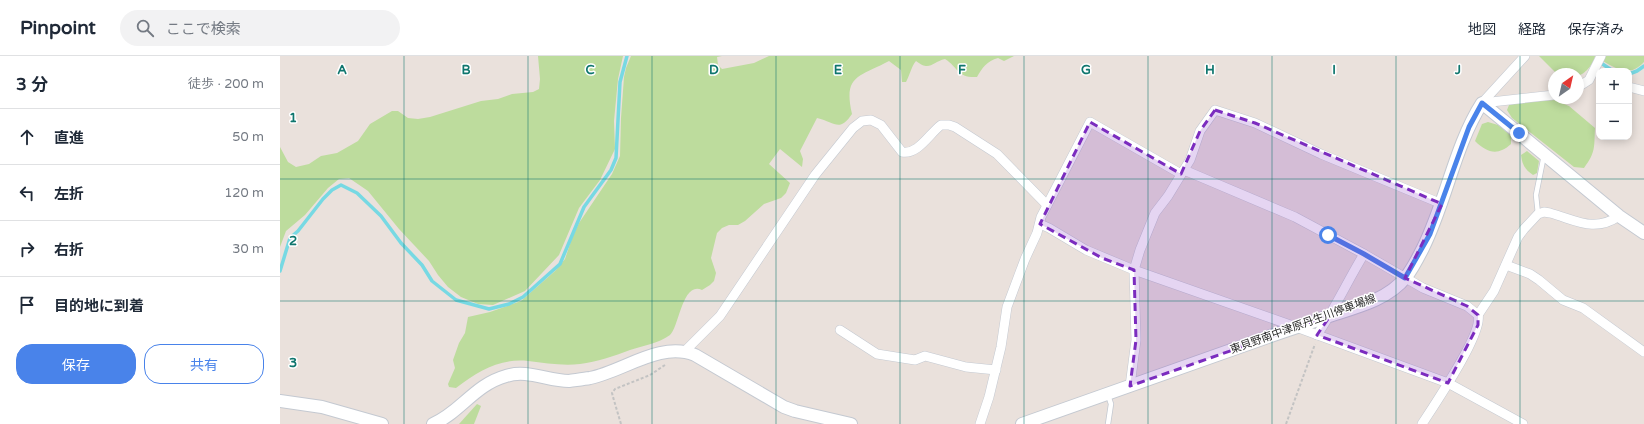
<!DOCTYPE html>
<html lang="ja">
<meta charset="utf-8">
<style>
:root{--surface:#fff;--page:#f2f2f3;--text:#1f2937;--muted:#747a83;--line:#e0e1e3;--accent:#4983ea}
body{margin:0;font-family:"Varela Round","Noto Sans JP",sans-serif;background:var(--page);color:var(--text)}
.controls{position:absolute;right:12px;top:12px;display:grid;overflow:hidden;border-radius:8px;box-shadow:0 2px 10px #0003}
.controls button{width:36px;height:36px;display:grid;place-items:center;padding:0;border:0;border-bottom:1px solid var(--line);background:var(--surface);color:var(--text);font:20px sans-serif}
.compass{position:absolute;left:1268px;top:12px;width:36px;height:36px;border-radius:50%;background:var(--surface);box-shadow:0 2px 10px #0003;rotate:34deg}
.stop{position:absolute;width:12px;height:12px;margin:-9px;border:3px solid #4983ea;border-radius:50%;background:#fff}
.stop.end{background:#4983ea;border-color:#fff;box-shadow:0 1px 4px #0008}
.list{margin:0;padding:0;list-style:none}
h2{display:flex;justify-content:space-between;align-items:center;height:52px;margin:0;padding:0 16px;font-size:17px}
h2 small{font-size:13px;font-weight:400;color:var(--muted)}
.list li{display:grid;grid-template-columns:26px 1fr auto;gap:12px;align-items:center;box-sizing:border-box;height:56px;padding:0 16px;border-top:1px solid var(--line)}
.list b{display:block;font-size:15px;white-space:nowrap}
.list em{font-size:13px;font-style:normal;color:var(--muted)}
.actions{display:flex;gap:8px;padding:12px 16px}
.actions a{flex:1;padding:9px 0;border:1px solid var(--accent);border-radius:16px;text-align:center;font-size:14px;color:var(--accent)}
.actions .main{background:var(--accent);color:#fff}
.icon{flex:none;width:22px;height:22px;fill:none;stroke:currentColor;stroke-width:2;stroke-linecap:round;stroke-linejoin:round}
.map{position:relative;flex:none;width:1364px;height:368px;overflow:hidden}
header{display:flex;align-items:center;gap:24px;box-sizing:border-box;height:56px;padding:0 20px;background:var(--surface);border-bottom:1px solid var(--line)}
header strong{font-size:19px}
nav{display:flex;gap:22px;margin-inline-start:auto;font-size:14px}
.search{width:280px;height:36px;background:var(--page);display:flex;align-items:center;gap:10px;box-sizing:border-box;padding:0 14px;border-radius:22px;color:var(--muted);font-size:15px}
main{display:flex}
aside{flex:1;background:var(--surface)}
.map>svg:first-child{display:block}
.green{fill:#bddc9d}
.lines{fill:none;stroke-linecap:round;stroke-linejoin:round}
.stream{stroke:#77d9e3;stroke-width:3.5}
.lane-casing{stroke:#c4c9d1;stroke-width:6}
.street-casing{stroke:#c4c9d1;stroke-width:10}
.secondary-casing{stroke:#c4c9d1;stroke-width:14}
.path{stroke:#c3c3c3;stroke-width:2;stroke-dasharray:3 2;stroke-linecap:butt}
.lane{stroke:#fff;stroke-width:4.5}
.street{stroke:#fff;stroke-width:9}
.secondary{stroke:#fff;stroke-width:12}
.route{stroke:#4983ea;stroke-width:5}
.marked{fill:#7b2cbf;fill-opacity:0.2;stroke:#7b2cbf;stroke-width:3;stroke-dasharray:8 5;stroke-linejoin:round}
.grid{fill:none;stroke:#0f766e;stroke-width:1;stroke-opacity:0.55}
.labels{text-anchor:middle;dominant-baseline:central;stroke-width:3;stroke-linejoin:round;paint-order:stroke}
.street-label{font-size:11px;fill:#292929;stroke:#fff}
.grid-label{font-size:13px;text-anchor:middle;font-weight:bold;fill:#0f766e;stroke:#fff;stroke-width:3;stroke-linejoin:round;paint-order:stroke}
</style>
<header>
<strong>Pinpoint</strong>
<div class="search"><svg class="icon" aria-label="search" viewBox="0 0 24 24"><circle cx="10" cy="10" r="6"/><path d="M15 15l6 6"/></svg>ここで検索</div>
<nav><a>地図</a><a>経路</a><a>保存済み</a></nav>
</header>
<main>
<aside>
<h2>3 分<small>徒歩 · 200 m</small></h2>
<ul class="list">
<li><svg class="icon" aria-label="ahead" viewBox="0 0 24 24"><path d="M12 20V5M6 11l6-6 6 6"/></svg><div><b>直進</b></div><em>50 m</em></li>
<li><svg class="icon" aria-label="left" viewBox="0 0 24 24"><path d="M17 20v-9H6M10 6l-5 5 5 5"/></svg><div><b>左折</b></div><em>120 m</em></li>
<li><svg class="icon" aria-label="right" viewBox="0 0 24 24"><path d="M7 20v-9h11M14 6l5 5-5 5"/></svg><div><b>右折</b></div><em>30 m</em></li>
<li><svg class="icon" aria-label="arrive" viewBox="0 0 24 24"><path d="M6 21V4h12l-3 4 3 4H6"/></svg><div><b>目的地に到着</b></div></li>
</ul>
<div class="actions"><a class="main">保存</a><a>共有</a></div>
</aside>
<div class="map">
<svg width="1364" height="368" viewBox="0 0 1364 368">
<rect width="100%" height="100%" fill="#eae1dc"/>
<g class="green">
<path d="M258,0H343L338,23L334,65L335,93L320,124L299,152L279,199L245,235L213,249L198,248L181,241L168,231L158,219L149,205L119,173L88,135L69,122L59,123L48,132L25,159L6,175L0,191V91L8,106L16,111L29,108L41,100L57,97L78,85L90,68L112,55H118L128,62L138,63L150,61L201,45L218,43L232,38L253,36L259,33L260,23Z"/>
<path d="M351,0H442L437,1L438,9L442,13L474,7L489,0H734L724,5L718,2C707,5 702,12 697,21C677,22 679,12 665,3C652,6 650,16 636,5C631,11 630,19 626,26H622L621,14L609,5C579,21 563,19 572,58C559,77 555,66 537,62L520,95L523,103L522,111L500,93L489,108L510,127L506,137L501,142L484,148L465,165L458,169H449L442,172L437,177L431,202L436,217L434,225L430,229L422,234C402,225 399,272 390,279C379,287 363,290 350,294C334,300 317,306 300,308C282,310 266,307 248,305C220,302 198,315 176,332L169,331L168,328L175,312L173,304L179,287L185,277L188,261L210,256L241,245L275,215L285,203L292,182L299,167L332,118L340,100L341,62L344,21L346,12Z"/>
<path d="M1259,0H1315C1314,6 1306,18 1299,19C1295,19 1284,18 1277,18Z"/>
<path d="M1323,0H1364V6C1350,21 1338,14 1323,5Z"/>
<path d="M1274,44L1289,50L1315,72C1314,91 1316,96 1304,112L1294,111L1232,62L1227,54L1229,49L1236,47Z"/>
<path d="M1208,66L1218,69L1231,79V88C1218,100 1207,97 1195,85L1202,68Z"/>
<path d="M1247,95L1259,105L1257,117L1253,119C1245,114 1242,108 1241,99Z"/>
<path d="M197,348L201,350L194,368H179Z"/>
</g>
<g class="lines">
<g class="stream">
<path d="M1321,7L1333,15"/>
<path d="M1349,18L1357,15L1364,10"/>
<path d="M0,215L10,182L18,175L43,143L52,134L61,129L77,137L101,160L121,187L142,209L152,225L176,244L209,253L229,248L243,241L280,208L304,151L331,114L336,102L340,26L347,0"/>
</g>
<defs>
<g id="lane">
<path d="M1258,158L1256,139L1264,99"/>
<path d="M828,339L831,348L828,368"/>
</g>
<g id="street">
<path d="M1298,31L1309,24L1321,0"/>
<path d="M1349,31L1364,35"/>
<path d="M1202,47L1274,39"/>
<path d="M1202,47L1245,0"/>
<path d="M904,114L1015,161L1084,198L1143,232L1187,250L1198,259C1204,276 1153,351 1142,368"/>
<path d="M760,168L769,172L806,194L854,214L1016,271L1168,327L1243,368"/>
<path d="M1226,209L1250,218L1259,224L1283,244L1303,252L1364,296"/>
<path d="M1198,259L1214,235L1238,181L1244,173L1258,158L1264,156L1270,157C1296,164 1314,177 1339,160"/>
<path d="M560,274L597,298L635,304L645,300L686,311L716,314"/>
<path d="M1037,279C1055,253 1068,224 1084,198"/>
<path d="M405,295L440,260L535,119L573,72L582,65L591,64L601,69L622,96C638,99 649,78 661,69H669L675,71L717,98L767,149"/>
<path d="M850,330L856,284L854,214L860,194L875,157L888,140L910,104L920,75L935,54L975,67L1041,98L1162,148"/>
<path d="M700,368L709,341L721,291L727,251L745,203L757,177L761,161L810,66L901,118"/>
</g>
<g id="secondary">
<path d="M0,345L42,351L102,368"/>
<path d="M153,368C181,356 194,329 226,320C247,313 268,325 289,325C296,324 304,323 310,322C344,315 380,285 415,299L504,351L515,355L571,368"/>
<path d="M742,368C824,339 906,310 988,281C1007,274 1027,268 1046,261C1073,252 1107,245 1126,221C1133,212 1138,202 1143,192C1166,146 1175,89 1202,47L1339,160L1364,177"/>
</g>
</defs>
<use href="#lane" class="lane-casing"/>
<use href="#street" class="street-casing"/>
<use href="#secondary" class="secondary-casing"/>
<g class="path">
<path d="M341,368L333,341L332,337L335,333L370,319L385,309"/>
<path d="M1006,368L1035,288"/>
</g>
<use href="#lane" class="lane"/>
<use href="#street" class="street"/>
<use href="#secondary" class="secondary"/>
</g>
<g class="lines">
<path class="route" d="M1048,179L1084,198L1125,222L1150,178L1189,71L1202,47L1239,77"/>
</g>
<path class="marked" d="M935,54L975,67L1162,148L1125,222L1187,250L1198,259V269L1168,327L1037,279L1050,260L850,330L856,284L854,214L822,202L760,168L810,66L901,118L920,75Z"/>
<path class="grid" d="M124,0V368M248,0V368M372,0V368M496,0V368M620,0V368M744,0V368M868,0V368M992,0V368M1116,0V368M1240,0V368M0,123H1364M0,245H1364"/>
<g class="labels">
<g class="street-label">
<text transform="translate(1023 268) rotate(-20)">東貝野南中津原丹生川停車場線</text>
</g>
</g>
<g class="grid-label">
<text x="62" y="18">A</text>
<text x="186" y="18">B</text>
<text x="310" y="18">C</text>
<text x="434" y="18">D</text>
<text x="558" y="18">E</text>
<text x="682" y="18">F</text>
<text x="806" y="18">G</text>
<text x="930" y="18">H</text>
<text x="1054" y="18">I</text>
<text x="1178" y="18">J</text>
<text x="13" y="66">1</text>
<text x="13" y="189">2</text>
<text x="13" y="311">3</text>
</g>
</svg>
<div class="controls">
<button>+</button>
<button>−</button>
</div>
<svg class="compass" viewBox="-18 -18 36 36"><path d="M0-13l5 13h-10z" fill="#e53935"/><path d="M0 13l5-13h-10z" fill="#747a83"/></svg>
<div class="stop" style="left:1048px;top:179px"></div>
<div class="stop end" style="left:1239px;top:77px"></div>
</div>
</main>
